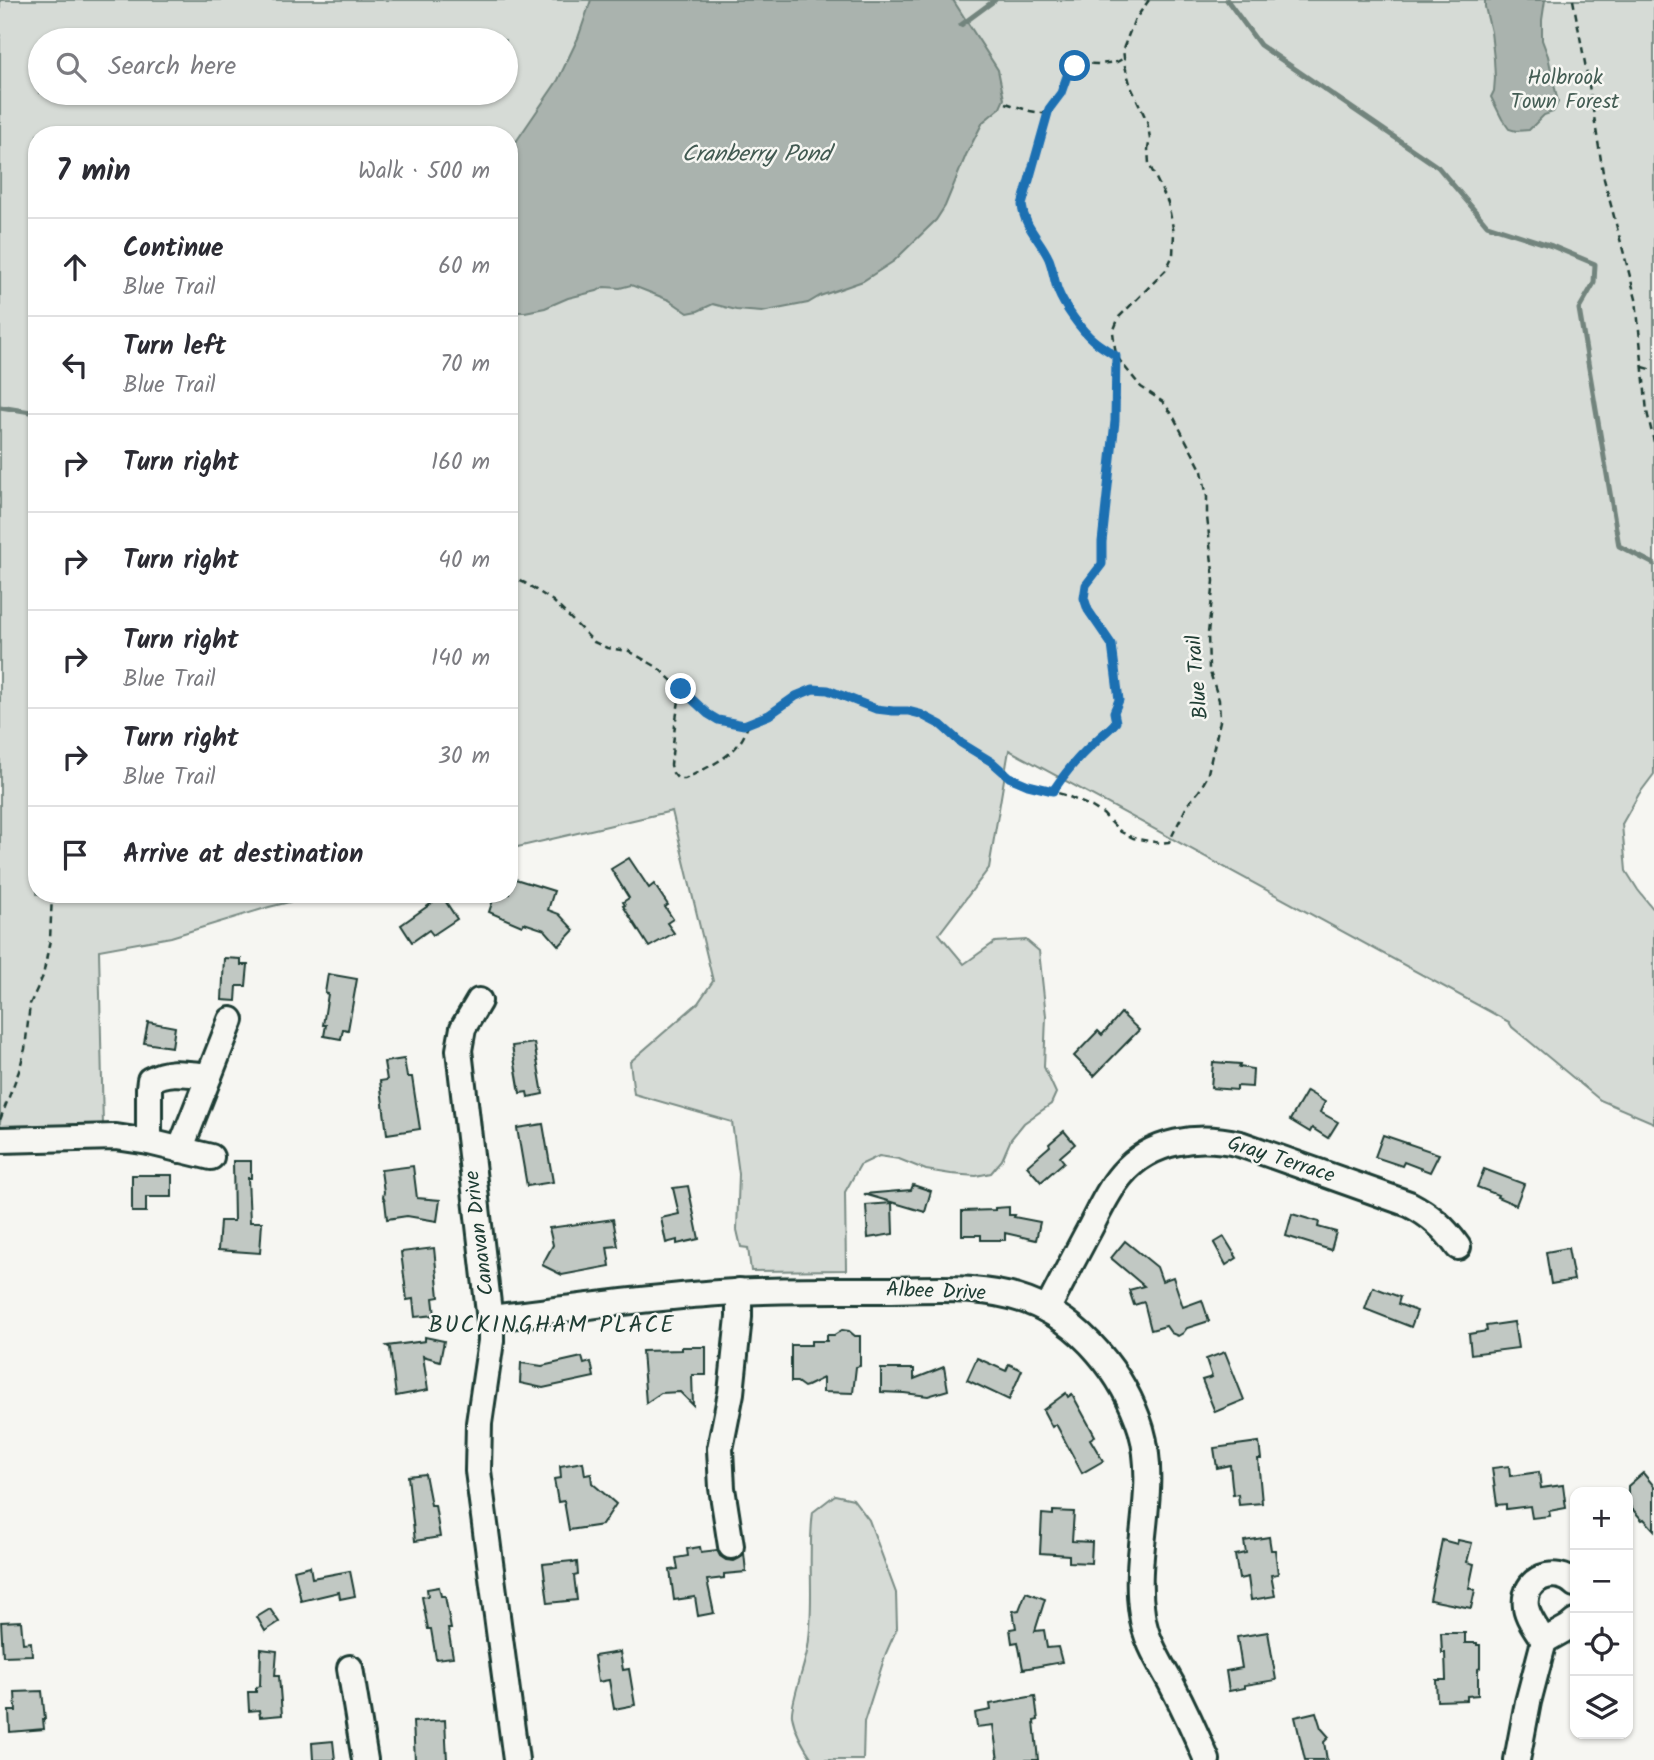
<!DOCTYPE html>
<meta charset="utf-8">
<style>
:root{--surface:#fff;--page:#f2f2f3;--text:#2b2b33;--muted:#7c7c81;--line:#e1e1e2}
body{margin:0;font-family:Kalam,sans-serif;background:var(--page);color:var(--text)}
.controls{position:absolute;right:21px;bottom:21px;display:grid;overflow:hidden;border-radius:14px;box-shadow:0 2px 5px #0004}
.controls button{width:63px;height:63px;display:grid;place-items:center;padding:0;border:0;border-bottom:2px solid var(--line);background:var(--surface);color:var(--text);font:35px sans-serif}
.stop{position:absolute;width:21px;height:21px;margin:-16px;border:5px solid #1f6fb2;border-radius:50%;background:#fff}
.stop.end{background:#1f6fb2;border-color:#fff;box-shadow:0 2px 7px #0008}
.list{margin:0;padding:0;list-style:none}
h2{display:flex;justify-content:space-between;align-items:center;height:91px;margin:0;padding:0 28px;font-size:30px}
h2 small{font-size:23px;font-weight:400;color:var(--muted)}
.list li{display:grid;grid-template-columns:46px 1fr auto;gap:21px;align-items:center;box-sizing:border-box;height:98px;padding:0 28px;border-top:2px solid var(--line)}
.list b{display:block;font-size:26px;white-space:nowrap}
.list p{margin:0;font-size:23px;white-space:nowrap;color:var(--muted)}
.list em{font-size:23px;font-style:normal;color:var(--muted)}
.icon{flex:none;width:38px;height:38px;fill:none;stroke:currentColor;stroke-width:2;stroke-linecap:round;stroke-linejoin:round}
.map{position:relative;flex:none;width:1654px;height:1760px;overflow:hidden}
.search{position:absolute;background:var(--surface);box-shadow:0 2px 5px #0004;left:28px;top:28px;width:490px;height:77px;display:flex;align-items:center;gap:18px;box-sizing:border-box;padding:0 24px;border-radius:38px;color:var(--muted);font-size:26px}
.panel{position:absolute;background:var(--surface);box-shadow:0 2px 5px #0004;left:28px;top:126px;width:490px;height:777px;border-radius:28px}
.map>svg:first-child{display:block}
.green{fill:#d6dbd6;stroke:#7a8c85;stroke-width:2;fill-rule:evenodd}
.water{fill:#aab3ae;stroke:#72847d;stroke-width:2}
.lines{fill:none;stroke-linecap:round;stroke-linejoin:round}
.stream{stroke:#72847d;stroke-width:5}
.building{fill:#c1c8c3;stroke:#1f3d34;stroke-width:2}
.minor-casing{stroke:#1f3d34;stroke-width:30}
.path{stroke:#1f3d34;stroke-width:2.5;stroke-dasharray:7 5;stroke-linecap:butt}
.minor{stroke:#f6f6f2;stroke-width:24}
.route{stroke:#1f6fb2;stroke-width:9}
.labels{text-anchor:middle;dominant-baseline:central;stroke-width:5;stroke-linejoin:round;paint-order:stroke}
.park-label{font-size:21px;fill:#445d54;stroke:#f6f6f2}
.street-label{font-size:21px;fill:#1f3d34;stroke:#f6f6f2}
.water-label{font-size:23px;font-style:italic;fill:#425a52;stroke:#f6f6f2}
.neighbourhood-label{font-size:23px;letter-spacing:2px;fill:#1f3d34;stroke:#f6f6f2}
</style>
<div class="map">
<svg width="1654" height="1760" viewBox="0 0 1654 1760">
<rect width="100%" height="100%" fill="#f6f6f2"/>
<filter id="ink" filterUnits="userSpaceOnUse"><feTurbulence type="fractalNoise" baseFrequency=".0143" numOctaves="2"/><feDisplacementMap in="SourceGraphic" scale="14" xChannelSelector="R" yChannelSelector="G"/><feConvolveMatrix kernelMatrix="1 2 1 2 8 2 1 2 1" color-interpolation-filters="sRGB"/></filter>
<g filter="url(#ink)">
<g class="green">
<path d="M0,0H1654V774L1639,794L1622,824L1626,871L1638,890L1654,910V1123L1600,1100L1512,1027L1509,1022L1009,750L989,868L939,934L964,964L995,942L1026,940L1039,951L1046,1016L1044,1067L1056,1093L1051,1104L1024,1123L1011,1139L1002,1160L991,1173L976,1176L951,1174L926,1170L899,1159L879,1156L860,1165L845,1192L846,1270L751,1271L748,1248L741,1247L737,1230L739,1174L732,1122L634,1094L630,1062L698,1003L713,981L672,811L509,849V135H37V894H322L269,907L171,937L99,950L103,1126L0,1127ZM40,40H506V93H40Z"/>
<path d="M835,1495L853,1499L869,1520L896,1593L897,1628L886,1653L864,1722L863,1760H813C803,1746 795,1732 792,1716C790,1705 806,1662 808,1647C815,1602 807,1557 813,1512Z"/>
</g>
<g class="water">
<path d="M591,0H953L998,70L1004,99L1000,108L983,122L966,155L945,206L936,220L894,261L863,281L820,296L808,303L762,312L736,310L713,304L698,311L688,313L669,300L631,285L620,288L604,287L597,291L568,298L545,308L525,312H509V152L558,80L578,38Z"/>
<path d="M1485,0H1545L1542,20V40L1548,56L1558,102L1553,112L1544,115L1529,130L1516,131L1509,129L1502,119L1491,97L1494,91L1495,78L1494,59L1491,32L1485,7Z"/>
</g>
<g class="lines">
<g class="stream">
<path d="M1227,0L1260,45L1438,167L1487,225L1552,246L1595,264L1594,283L1579,309L1619,546L1654,564"/>
<path d="M961,25L995,0"/>
<path d="M0,407L37,413"/>
</g>
</g>
<g class="building">
<path d="M629,858L649,888L654,884L668,905L665,907L673,919L667,923L674,933L649,947L623,906L625,905L623,902L629,898L611,869Z"/>
<path d="M509,877L554,891L548,910L559,914L574,930L559,946L545,930L524,923L522,926L489,912L495,894H509Z"/>
<path d="M442,896L457,919L433,935L429,930L412,942L401,925Z"/>
<path d="M224,958L241,959V965H248L246,986H237L236,1001L222,1000Z"/>
<path d="M328,974L357,979L348,1030L343,1029L341,1039L324,1036L326,1025H323L328,994L325,993Z"/>
<path d="M1121,1013L1139,1030L1094,1076L1074,1056L1098,1031L1102,1035Z"/>
<path d="M148,1022L175,1027L172,1047L144,1043Z"/>
<path d="M534,1043L543,1094L528,1097L527,1092L520,1093L512,1046Z"/>
<path d="M404,1059L407,1077H412L420,1129L387,1134L380,1081L387,1080L384,1062Z"/>
<path d="M1213,1062L1240,1064L1239,1067L1253,1069L1252,1087L1237,1086V1090L1211,1088Z"/>
<path d="M1307,1091L1325,1102L1320,1112L1338,1122L1328,1138L1312,1128L1310,1132L1290,1120Z"/>
<path d="M543,1124L553,1182L527,1186L517,1128Z"/>
<path d="M1064,1131L1075,1144L1060,1157L1064,1162L1041,1182L1027,1166L1050,1146L1049,1144Z"/>
<path d="M1383,1135L1439,1154L1430,1172L1404,1162L1402,1166L1375,1157Z"/>
<path d="M233,1161H251V1178H248L250,1222H262L260,1253L218,1250L220,1221H234Z"/>
<path d="M413,1166L417,1198L440,1200L437,1221L407,1216L387,1219L385,1201L383,1197L384,1192L381,1170Z"/>
<path d="M1484,1169L1524,1184L1516,1205L1497,1197L1498,1195L1477,1187Z"/>
<path d="M132,1175H172V1197H146V1212H132Z"/>
<path d="M913,1185L931,1191L925,1212L864,1194L911,1190Z"/>
<path d="M688,1186L699,1239L677,1244V1240L666,1243L661,1218L679,1214L673,1188Z"/>
<path d="M892,1203L893,1234L868,1238L866,1205Z"/>
<path d="M1009,1207V1215H1015L1014,1217L1040,1222L1036,1240L1005,1233V1240H981V1235H962V1211L995,1210V1208Z"/>
<path d="M1292,1214L1319,1222L1318,1227L1336,1232L1331,1250L1286,1236Z"/>
<path d="M613,1219L618,1246L607,1247L610,1266L562,1275L542,1265L553,1245L549,1228Z"/>
<path d="M1224,1237L1237,1258L1226,1265L1214,1243Z"/>
<path d="M1125,1241L1157,1267L1162,1281L1173,1277L1183,1307L1202,1300L1209,1321L1187,1328L1183,1333L1178,1336L1171,1333L1166,1326L1151,1330L1144,1302L1134,1305L1129,1290L1144,1286L1111,1258Z"/>
<path d="M434,1248L439,1297L433,1298L435,1315L415,1317L413,1299L407,1300L401,1252Z"/>
<path d="M1568,1248L1574,1280L1551,1284L1546,1252Z"/>
<path d="M1373,1287L1400,1297L1398,1304L1417,1311L1411,1327L1365,1309Z"/>
<path d="M1514,1322L1518,1348L1471,1354L1469,1334L1487,1331L1486,1326Z"/>
<path d="M842,1330L849,1331L855,1336H860V1366L856,1367L853,1393L823,1392V1378L807,1386L804,1387L797,1382H791V1345H811V1341H827V1335H834Z"/>
<path d="M425,1337L444,1341L440,1361L423,1356L428,1390L396,1396L390,1348L387,1346L425,1341Z"/>
<path d="M682,1347H706V1375H692L693,1405L680,1392L661,1393L646,1403L642,1351L682,1350Z"/>
<path d="M1225,1352L1244,1400L1215,1412L1202,1380L1212,1377L1206,1359Z"/>
<path d="M582,1357L584,1364L591,1362L594,1377L543,1388L520,1383L521,1363L542,1366Z"/>
<path d="M977,1358L1006,1371L1009,1364L1022,1370L1009,1400L967,1380Z"/>
<path d="M944,1367L948,1390L928,1396L904,1393L881,1392V1369H914V1379Z"/>
<path d="M1066,1393L1068,1397L1072,1394L1095,1436L1090,1439L1103,1461L1082,1473L1056,1424L1052,1427L1043,1410Z"/>
<path d="M1259,1442L1261,1459H1258L1262,1503L1239,1505L1238,1494L1233,1495L1230,1465L1217,1468L1214,1448Z"/>
<path d="M583,1462L585,1475L591,1474L592,1483L616,1504L602,1525L569,1530L564,1501L558,1502L554,1479L561,1478L560,1466Z"/>
<path d="M1509,1466L1510,1476L1539,1472L1541,1488L1563,1485L1566,1508L1549,1511L1550,1516L1532,1518L1530,1506L1506,1509V1504L1497,1505L1492,1468Z"/>
<path d="M1643,1473L1654,1486V1530L1644,1519L1642,1520L1628,1504V1486Z"/>
<path d="M425,1474L431,1505H435L440,1537L415,1541L408,1476Z"/>
<path d="M1053,1511L1074,1512L1072,1541L1092,1542L1091,1563L1069,1562V1555L1040,1553L1042,1514L1053,1515Z"/>
<path d="M1269,1537L1271,1550H1275L1278,1574L1271,1575L1275,1596L1251,1600L1248,1577L1239,1579L1235,1555L1246,1553L1244,1541Z"/>
<path d="M1442,1540L1457,1544L1458,1540L1472,1543L1467,1562L1474,1564L1469,1588L1475,1590L1471,1608L1430,1600Z"/>
<path d="M700,1547L701,1552L717,1550L720,1556L726,1560L734,1561L740,1558L744,1553L746,1572L724,1574V1578L707,1580L714,1613L698,1616L695,1597L674,1600L670,1570L678,1569L676,1558L688,1556L687,1549Z"/>
<path d="M572,1561V1563L577,1562L578,1575L574,1576L577,1600L548,1603L543,1564Z"/>
<path d="M310,1566L312,1578L350,1571L355,1596L340,1599L339,1592L301,1601L294,1570Z"/>
<path d="M439,1587L441,1596H445L451,1629H448L453,1657L436,1659L431,1629H428L422,1597L428,1596L427,1589Z"/>
<path d="M1026,1592L1045,1599L1035,1631L1044,1630L1047,1648L1058,1647L1062,1662L1023,1669L1018,1642L1012,1643L1010,1629L1016,1628L1013,1611L1019,1610Z"/>
<path d="M270,1609L279,1622L265,1631L257,1617Z"/>
<path d="M21,1621L23,1643L31,1642L32,1655L3,1656L1,1622Z"/>
<path d="M1268,1632L1276,1680L1245,1685V1688L1229,1691L1226,1671L1242,1668L1237,1637Z"/>
<path d="M1441,1633H1465V1643H1477V1645H1480V1668L1478,1669V1695L1467,1696V1700L1437,1701L1436,1680H1446L1445,1653H1442Z"/>
<path d="M261,1649L277,1651L275,1676H279L282,1715L260,1717L259,1710L249,1711L248,1692H256V1687L260,1686Z"/>
<path d="M620,1652L623,1670L629,1669L635,1705L614,1709L609,1680L598,1682L594,1656Z"/>
<path d="M42,1691L45,1719H43L44,1729L10,1732L9,1711H16L15,1692Z"/>
<path d="M1035,1696L1038,1720L1034,1721L1038,1760H998L993,1725L977,1727L975,1713L991,1710L990,1704Z"/>
<path d="M1316,1712L1321,1728L1329,1737L1324,1742L1327,1760H1305L1295,1717Z"/>
<path d="M445,1720L447,1760H415L413,1722Z"/>
<path d="M333,1741L335,1760H313L312,1743Z"/>
</g>
<g class="lines">
<defs>
<g id="minor">
<path d="M479,1001L463,1028L459,1050L491,1330V1341L479,1423L478,1471L516,1760"/>
<path d="M0,1140L116,1137L149,1142L211,1157"/>
<path d="M149,1142V1088L150,1080C170,1069 187,1074 209,1076"/>
<path d="M180,1150L231,1020"/>
<path d="M1047,1310C1061,1283 1075,1256 1089,1230C1099,1211 1108,1190 1122,1174C1151,1140 1198,1134 1240,1144L1409,1204C1430,1215 1444,1227 1458,1247"/>
<path d="M491,1318C566,1309 643,1298 719,1293C772,1289 826,1290 879,1290C928,1290 980,1284 1027,1301C1081,1321 1124,1374 1141,1429C1159,1490 1132,1552 1142,1614C1145,1639 1159,1661 1171,1683C1184,1708 1196,1734 1207,1760"/>
<path d="M731,1546L722,1488L720,1449L731,1393L739,1317V1291"/>
<path d="M1575,1584C1556,1566 1522,1577 1526,1607C1528,1619 1538,1631 1544,1641L1569,1627L1575,1622"/>
<path d="M350,1668L365,1760"/>
<path d="M1517,1760L1528,1702L1544,1641"/>
</g>
</defs>
<use href="#minor" class="minor-casing"/>
<g class="path">
<path d="M1573,0L1588,79L1604,179L1636,299L1647,412L1654,442"/>
<path d="M1006,103L1030,111L1048,114"/>
<path d="M1643,367L1654,370"/>
<path d="M509,576L525,583L553,601L594,642L607,648L629,651L657,667L708,714L718,720L744,725L757,721L769,715L804,692L813,689L828,690L876,709L893,711H908L920,714L941,725L961,743L992,762L1009,777L1029,785L1065,795L1092,807L1103,814L1121,832L1133,838L1160,843L1169,842L1188,804L1199,791L1207,777L1220,721L1219,700L1209,669L1208,633L1214,581L1207,517V497L1202,471L1172,414L1163,402L1141,387L1116,356L1091,339L1075,319L1059,294L1049,259L1037,238L1028,227L1023,215L1022,205L1049,109L1061,93L1067,76L1075,66L1079,63L1097,64L1117,62L1124,58"/>
<path d="M681,689L675,725L671,765L673,773L678,779H685C709,766 743,754 748,723"/>
<path d="M1053,791C1065,773 1079,756 1095,741C1102,735 1109,730 1116,722L1114,712L1119,700L1112,645L1088,610L1084,598L1086,585L1102,564V542L1112,458L1116,388V356L1113,332L1119,317L1166,270L1173,255L1174,233L1168,203L1149,164L1148,149L1150,138L1147,121L1131,87L1125,66L1123,49L1134,21L1149,0"/>
<path d="M0,1120L19,1071L25,1049L30,1004L43,976L50,940L52,894"/>
</g>
<use href="#minor" class="minor"/>
</g>
</g>
<g class="lines" filter="url(#ink)">
<path class="route" d="M681,689L708,714L718,720L744,725L769,715L796,696L813,689L828,690L876,709L893,711H908L920,714L941,725L961,743L992,762L1009,777L1028,785L1053,791C1065,773 1079,756 1095,742C1102,735 1109,730 1116,722L1114,712L1119,700L1112,645L1088,610L1084,598L1086,585L1102,564V542L1115,421L1116,356C1109,351 1100,346 1093,340C1081,330 1064,306 1058,291C1054,280 1053,269 1049,259C1040,239 1024,227 1022,205L1049,109L1061,93L1067,76L1075,66"/>
</g>
<g class="labels">
<g class="park-label">
<text x="1565" y="78">Holbrook<tspan x="1565" dy="24">Town Forest</tspan></text>
</g>
<g class="street-label">
<text transform="translate(1198 677) rotate(-95)">Blue Trail</text>
<text transform="translate(1281 1160) rotate(18)">Gray Terrace</text>
<text transform="translate(480 1233) rotate(-97)">Canavan Drive</text>
<text transform="translate(936 1292) rotate(2)">Albee Drive</text>
</g>
<g class="water-label">
<text x="756" y="155">Cranberry Pond</text>
</g>
<g class="neighbourhood-label">
<text x="552" y="1326">BUCKINGHAM PLACE</text>
</g>
</g>
</svg>
<div class="controls">
<button>+</button>
<button>−</button>
<button><svg class="icon" aria-label="locate" viewBox="0 0 24 24"><circle cx="12" cy="12" r="6"/><path d="M12 2v4M12 18v4M2 12h4M18 12h4"/></svg></button>
<button><svg class="icon" aria-label="layers" viewBox="0 0 24 24"><path d="M12 4l9 5-9 5-9-5zM3 14l9 5 9-5"/></svg></button>
</div>
<div class="stop" style="left:1075px;top:66px"></div>
<div class="stop end" style="left:681px;top:689px"></div>
<div class="search"><svg class="icon" aria-label="search" viewBox="0 0 24 24"><circle cx="10" cy="10" r="6"/><path d="M15 15l6 6"/></svg>Search here</div>
<section class="panel">
<h2>7 min<small>Walk · 500 m</small></h2>
<ul class="list">
<li><svg class="icon" aria-label="ahead" viewBox="0 0 24 24"><path d="M12 20V5M6 11l6-6 6 6"/></svg><div><b>Continue</b><p>Blue Trail</p></div><em>60 m</em></li>
<li><svg class="icon" aria-label="left" viewBox="0 0 24 24"><path d="M17 20v-9H6M10 6l-5 5 5 5"/></svg><div><b>Turn left</b><p>Blue Trail</p></div><em>70 m</em></li>
<li><svg class="icon" aria-label="right" viewBox="0 0 24 24"><path d="M7 20v-9h11M14 6l5 5-5 5"/></svg><div><b>Turn right</b></div><em>160 m</em></li>
<li><svg class="icon" aria-label="right" viewBox="0 0 24 24"><path d="M7 20v-9h11M14 6l5 5-5 5"/></svg><div><b>Turn right</b></div><em>40 m</em></li>
<li><svg class="icon" aria-label="right" viewBox="0 0 24 24"><path d="M7 20v-9h11M14 6l5 5-5 5"/></svg><div><b>Turn right</b><p>Blue Trail</p></div><em>140 m</em></li>
<li><svg class="icon" aria-label="right" viewBox="0 0 24 24"><path d="M7 20v-9h11M14 6l5 5-5 5"/></svg><div><b>Turn right</b><p>Blue Trail</p></div><em>30 m</em></li>
<li><svg class="icon" aria-label="arrive" viewBox="0 0 24 24"><path d="M6 21V4h12l-3 4 3 4H6"/></svg><div><b>Arrive at destination</b></div></li>
</ul>
</section>
</div>
